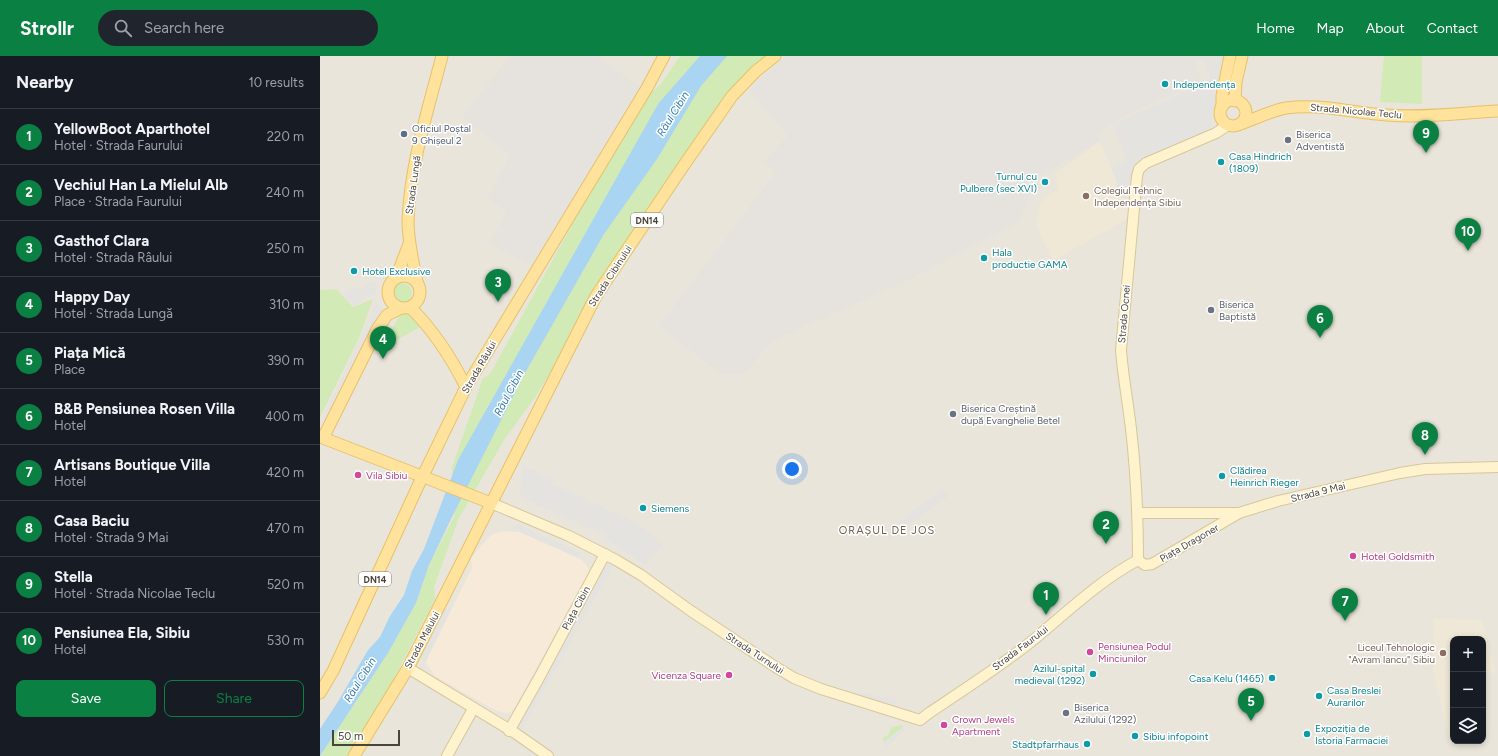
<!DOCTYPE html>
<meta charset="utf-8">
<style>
:root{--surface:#171b24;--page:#20242c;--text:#f1f3f6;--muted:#9ea1a6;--line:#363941;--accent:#0b8043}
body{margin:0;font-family:Figtree,sans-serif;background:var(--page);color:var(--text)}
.controls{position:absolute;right:12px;bottom:12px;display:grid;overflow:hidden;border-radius:8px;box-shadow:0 2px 6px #0003}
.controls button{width:36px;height:36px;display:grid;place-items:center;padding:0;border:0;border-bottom:1px solid var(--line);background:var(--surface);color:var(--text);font:20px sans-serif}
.scale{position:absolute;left:12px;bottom:10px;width:68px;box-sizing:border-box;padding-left:4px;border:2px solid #4b4439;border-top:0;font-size:11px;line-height:14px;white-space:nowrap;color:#4b4439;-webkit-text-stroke:3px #fff;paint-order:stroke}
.you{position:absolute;left:472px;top:413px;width:14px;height:14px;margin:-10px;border:3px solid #fff;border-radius:50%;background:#1a73e8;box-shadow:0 0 0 6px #1a73e833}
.badge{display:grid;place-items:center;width:26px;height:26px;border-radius:50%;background:var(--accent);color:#fff;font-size:13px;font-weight:700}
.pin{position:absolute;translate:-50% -33px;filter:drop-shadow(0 1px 2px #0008)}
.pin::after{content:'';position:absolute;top:21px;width:14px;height:12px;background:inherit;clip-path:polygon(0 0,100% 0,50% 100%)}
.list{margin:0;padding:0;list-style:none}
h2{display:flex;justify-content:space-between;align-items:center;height:52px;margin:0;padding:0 16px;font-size:17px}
h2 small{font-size:13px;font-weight:400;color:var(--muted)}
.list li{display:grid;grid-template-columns:26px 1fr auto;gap:12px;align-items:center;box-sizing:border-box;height:56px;padding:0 16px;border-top:1px solid var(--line)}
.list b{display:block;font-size:15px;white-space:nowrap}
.list p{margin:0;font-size:13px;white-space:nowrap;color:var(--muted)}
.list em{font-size:13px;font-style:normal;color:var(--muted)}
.actions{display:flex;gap:8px;padding:12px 16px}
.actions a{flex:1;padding:9px 0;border:1px solid var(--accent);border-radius:8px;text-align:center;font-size:14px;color:var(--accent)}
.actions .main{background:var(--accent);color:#fff}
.icon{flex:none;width:22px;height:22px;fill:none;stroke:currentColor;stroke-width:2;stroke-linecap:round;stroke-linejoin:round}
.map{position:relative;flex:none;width:1178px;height:700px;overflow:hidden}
header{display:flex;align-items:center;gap:24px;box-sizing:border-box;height:56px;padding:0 20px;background:var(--accent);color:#fff}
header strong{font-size:19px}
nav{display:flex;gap:22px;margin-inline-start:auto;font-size:14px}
.search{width:280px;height:36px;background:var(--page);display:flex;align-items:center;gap:10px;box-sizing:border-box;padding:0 14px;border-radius:22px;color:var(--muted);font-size:15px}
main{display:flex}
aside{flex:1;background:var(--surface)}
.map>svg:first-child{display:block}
.residential{fill:#eae5da;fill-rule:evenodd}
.commercial{fill:#f7ead8}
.industrial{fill:#e6e2dd}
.education{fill:#efe8d6}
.green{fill:#d2eab5}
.parking{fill:#e5e3e0}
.water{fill:#a9d4f2}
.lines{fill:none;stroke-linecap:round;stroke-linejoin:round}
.secondary-casing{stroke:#d6c79b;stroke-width:12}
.primary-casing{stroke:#e6c16a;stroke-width:13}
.secondary{stroke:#fff3cd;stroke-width:10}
.primary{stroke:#ffe39c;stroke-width:11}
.culture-dot{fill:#0f9aa8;stroke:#fff;stroke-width:1.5}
.service-dot{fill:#5c6f8a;stroke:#fff;stroke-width:1.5}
.worship-dot{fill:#6b7280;stroke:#fff;stroke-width:1.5}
.education-dot{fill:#8d6e63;stroke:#fff;stroke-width:1.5}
.hotel-dot{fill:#d1479c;stroke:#fff;stroke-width:1.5}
.labels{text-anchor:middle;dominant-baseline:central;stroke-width:3;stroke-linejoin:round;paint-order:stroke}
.shield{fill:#fff;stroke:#817c74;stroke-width:1}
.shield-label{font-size:9px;font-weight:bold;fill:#4b4439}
.culture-label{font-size:10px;fill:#0d838f;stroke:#fff;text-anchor:start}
.street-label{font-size:10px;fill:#4b4439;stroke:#fff}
.service-label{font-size:10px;fill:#4e5e75;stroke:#fff;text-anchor:start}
.worship-label{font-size:10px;fill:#5b616d;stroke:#fff;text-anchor:start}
.education-label{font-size:10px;fill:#785e54;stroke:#fff;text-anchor:start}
.hotel-label{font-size:10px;fill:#b23c85;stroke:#fff;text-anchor:start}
.water-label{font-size:11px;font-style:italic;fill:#2e7ab2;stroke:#fff}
.neighbourhood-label{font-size:11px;letter-spacing:1px;fill:#6e6250;stroke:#fff}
</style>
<header>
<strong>Strollr</strong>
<div class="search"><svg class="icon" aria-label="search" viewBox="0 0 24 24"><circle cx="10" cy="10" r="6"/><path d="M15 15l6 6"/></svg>Search here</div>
<nav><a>Home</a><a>Map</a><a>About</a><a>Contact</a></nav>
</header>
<main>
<aside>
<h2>Nearby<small>10 results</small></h2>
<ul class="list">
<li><span class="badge">1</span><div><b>YellowBoot Aparthotel</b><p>Hotel · Strada Faurului</p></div><em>220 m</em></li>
<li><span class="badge">2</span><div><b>Vechiul Han La Mielul Alb</b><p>Place · Strada Faurului</p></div><em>240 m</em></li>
<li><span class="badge">3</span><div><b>Gasthof Clara</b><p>Hotel · Strada Râului</p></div><em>250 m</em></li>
<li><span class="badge">4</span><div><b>Happy Day</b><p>Hotel · Strada Lungă</p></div><em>310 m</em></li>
<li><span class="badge">5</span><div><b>Piața Mică</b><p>Place</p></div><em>390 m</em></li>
<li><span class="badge">6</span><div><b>B&amp;B Pensiunea Rosen Villa</b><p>Hotel</p></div><em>400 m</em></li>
<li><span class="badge">7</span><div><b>Artisans Boutique Villa</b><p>Hotel</p></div><em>420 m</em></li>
<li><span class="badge">8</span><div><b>Casa Baciu</b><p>Hotel · Strada 9 Mai</p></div><em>470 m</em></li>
<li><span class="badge">9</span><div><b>Stella</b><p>Hotel · Strada Nicolae Teclu</p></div><em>520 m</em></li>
<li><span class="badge">10</span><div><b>Pensiunea Ela, Sibiu</b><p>Hotel</p></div><em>530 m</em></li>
</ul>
<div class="actions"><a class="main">Save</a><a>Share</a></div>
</aside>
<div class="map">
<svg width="1178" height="700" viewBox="0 0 1178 700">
<rect width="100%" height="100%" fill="#f6f3ec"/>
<path class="residential" d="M0,0H1178V700H0ZM1133,583H1163V685H1133Z"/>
<path class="commercial" d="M190,475L200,476L258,502L263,505L269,513L267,520L195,651L191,656L187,657L181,656L169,651L115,620L106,607L107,603L152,512L151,502L170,480L178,476Z"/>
<g class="industrial">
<path d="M190,0H276L321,31L214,211L169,187L187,155L167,143L190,99L142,61Z"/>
<path d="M467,0H892L874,7L882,25L818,53L777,77L780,85L718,121L699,166L582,227L452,285L424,318L402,319L339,270L455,117L443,106L468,80L428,34Z"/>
</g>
<g class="education">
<path d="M780,85L811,161L732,205L716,167L721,146L739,133L735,118Z"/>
<path d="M1114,563L1162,564L1176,616L1163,618V583H1133V681L1129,682L1113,614Z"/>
</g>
<g class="green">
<path d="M360,0H457L421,30L275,240L216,340L184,384L139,462L114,531L115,543L34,700H0L68,597L96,547L109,509L134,461L132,411L163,322L170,318L254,165L326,41L341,28Z"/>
<path d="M1064,0H1102V48L1060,46Z"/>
<circle cx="82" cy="237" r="10"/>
<path d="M16,233L33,251L53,243L39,282L0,361V234Z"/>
<path d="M88,256L102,270L62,292V291L80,259Z"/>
<path d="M582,669L583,671L564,686L562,682L568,679L572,671Z"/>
</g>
<g class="parking">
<path d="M892,0H907L890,69L892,79L822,110L816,124L807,139L802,142L796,129L797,124L791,113L807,105L793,69L891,23L883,4Z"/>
<path d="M51,225L57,229L56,237L33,249L23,240L34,231L39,235Z"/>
<path d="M56,246L65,256L9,365L3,361L41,282Z"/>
<path d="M203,410L235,424L233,428L317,467L343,488L325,509L286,483L287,480L200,441Z"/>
<path d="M623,433L628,440L569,484L563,477Z"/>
<path d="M198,468L261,497L258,502L200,476L190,475Z"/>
<path d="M289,500L296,504L199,679L228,700H214L191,683L195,677L189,675Z"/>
<path d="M132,551L107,603L106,607L100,601L123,554Z"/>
<path d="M534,636L577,643L576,656L533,643Z"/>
<path d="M583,671L585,674L566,692L564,686Z"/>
</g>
<path class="water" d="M380,0H407L381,30L337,103L284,178L205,317L132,461L109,509L96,547L68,597L0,700V673L19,644L48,594L60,581L70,560L84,539L92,515L104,493L138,404L338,48Z"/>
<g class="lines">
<defs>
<g id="secondary">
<path d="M171,447L249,480L296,504L321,519L371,555L454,610L474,622L501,633L600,664L609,657C642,635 676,613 707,589C743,560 777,526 818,504"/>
<path d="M818,457H919L958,445L1080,417L1105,413L1178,411"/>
<path d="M818,504C818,460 816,416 811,373C808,346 803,321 801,294L817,120L819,113L826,107L896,77L908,69"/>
<path d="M818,504L825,509L832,508L919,457"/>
<path d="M88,612L195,677L228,700"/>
<path d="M189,675L219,622L285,498"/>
<path d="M127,700L153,653"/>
</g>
<g id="primary">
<circle cx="913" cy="57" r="13"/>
<path d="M915,45L916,26L922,0"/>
<path d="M902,51V40L910,0"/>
<path d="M920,68C935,63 950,55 966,52C999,47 1032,57 1066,59C1103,62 1141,57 1178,55"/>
<circle cx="84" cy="236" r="16"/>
<path d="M78,221L79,214L89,188"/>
<path d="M97,226C93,205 88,186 88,165C90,109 108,54 122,0"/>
<path d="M90,251C113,274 132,303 146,331"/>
<path d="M81,252L67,259L58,272L3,382L171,447"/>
<path d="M0,637L13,615L98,430L146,331L327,32L344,0"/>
<path d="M34,700L88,612L276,240L362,112L412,40L436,15L455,0"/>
</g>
</defs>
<use href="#secondary" class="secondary-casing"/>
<use href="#primary" class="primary-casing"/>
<use href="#secondary" class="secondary"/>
<use href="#primary" class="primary"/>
</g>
<g class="culture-dot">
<circle cx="845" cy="28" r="4"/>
<circle cx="901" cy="106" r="4"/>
<circle cx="725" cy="126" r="4"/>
<circle cx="664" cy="202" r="4"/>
<circle cx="34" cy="215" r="4"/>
<circle cx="902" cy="420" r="4"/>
<circle cx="323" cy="452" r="4"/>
<circle cx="773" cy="618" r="4"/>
<circle cx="952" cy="622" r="4"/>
<circle cx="999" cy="640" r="4"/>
<circle cx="987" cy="678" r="4"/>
<circle cx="815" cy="680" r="4"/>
<circle cx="767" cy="688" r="4"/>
</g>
<circle class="service-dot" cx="84" cy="78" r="4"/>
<g class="worship-dot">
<circle cx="968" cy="84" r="4"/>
<circle cx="891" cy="254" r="4"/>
<circle cx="633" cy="358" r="4"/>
<circle cx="746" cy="657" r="4"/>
</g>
<g class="education-dot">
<circle cx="766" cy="140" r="4"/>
<circle cx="1123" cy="597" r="4"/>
</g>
<g class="hotel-dot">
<circle cx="38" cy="419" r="4"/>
<circle cx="1033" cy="500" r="4"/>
<circle cx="770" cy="596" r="4"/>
<circle cx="409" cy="619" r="4"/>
<circle cx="624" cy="669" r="4"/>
</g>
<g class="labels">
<g class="shield">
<rect x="311" y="157" width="32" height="14" rx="3"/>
<rect x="39" y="516" width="32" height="14" rx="3"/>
</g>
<g class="shield-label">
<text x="327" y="164">DN14</text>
<text x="55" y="523">DN14</text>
</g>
<g class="culture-label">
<text x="853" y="28">Independența</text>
<text x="909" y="100">Casa Hindrich<tspan x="909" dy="12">(1809)</tspan></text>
<text x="717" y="120" text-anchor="end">Turnul cu<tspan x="717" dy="12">Pulbere (sec XVI)</tspan></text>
<text x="672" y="196">Hala<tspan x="672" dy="12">productie GAMA</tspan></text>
<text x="42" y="215">Hotel Exclusive</text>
<text x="910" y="414">Clădirea<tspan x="910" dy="12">Heinrich Rieger</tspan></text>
<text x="331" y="452">Siemens</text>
<text x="765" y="612" text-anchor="end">Azilul-spital<tspan x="765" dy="12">medieval (1292)</tspan></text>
<text x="944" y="622" text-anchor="end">Casa Kelu (1465)</text>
<text x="1007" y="634">Casa Breslei<tspan x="1007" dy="12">Aurarilor</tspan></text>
<text x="995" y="672">Expoziția de<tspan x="995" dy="12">Istoria Farmaciei</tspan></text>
<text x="823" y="680">Sibiu infopoint</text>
<text x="759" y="688" text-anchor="end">Stadtpfarrhaus</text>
</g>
<g class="street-label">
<text transform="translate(1036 55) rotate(5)">Strada Nicolae Teclu</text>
<text transform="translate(93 129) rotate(-82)">Strada Lungă</text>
<text transform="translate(290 220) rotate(-57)">Strada Cibinului</text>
<text transform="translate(804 258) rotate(-85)">Strada Ocnei</text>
<text transform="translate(159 311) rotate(-60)">Strada Râului</text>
<text transform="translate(998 436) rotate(-14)">Strada 9 Mai</text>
<text transform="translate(869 487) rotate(-30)">Piața Dragoner</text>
<text transform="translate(256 552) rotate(-62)">Piața Cibin</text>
<text transform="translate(102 584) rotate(-62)">Strada Malului</text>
<text transform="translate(700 592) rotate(-37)">Strada Faurului</text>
<text transform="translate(435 597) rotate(33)">Strada Turnului</text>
</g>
<g class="service-label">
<text x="92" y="72">Oficiul Poștal<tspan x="92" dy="12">9 Ghișeul 2</tspan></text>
</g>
<g class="worship-label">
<text x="976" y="78">Biserica<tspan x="976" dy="12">Adventistă</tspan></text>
<text x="899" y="248">Biserica<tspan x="899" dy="12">Baptistă</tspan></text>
<text x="641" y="352">Biserica Creștină<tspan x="641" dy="12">după Evanghelie Betel</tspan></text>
<text x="754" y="651">Biserica<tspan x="754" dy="12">Azilului (1292)</tspan></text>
</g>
<g class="education-label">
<text x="774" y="134">Colegiul Tehnic<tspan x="774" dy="12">Independența Sibiu</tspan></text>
<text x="1115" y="591" text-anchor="end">Liceul Tehnologic<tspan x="1115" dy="12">"Avram Iancu" Sibiu</tspan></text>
</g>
<g class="hotel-label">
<text x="46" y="419">Vila Sibiu</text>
<text x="1041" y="500">Hotel Goldsmith</text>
<text x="778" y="590">Pensiunea Podul<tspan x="778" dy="12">Minciunilor</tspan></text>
<text x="401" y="619" text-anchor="end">Vicenza Square</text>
<text x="632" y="663">Crown Jewels<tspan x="632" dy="12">Apartment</tspan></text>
</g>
<g class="water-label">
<text transform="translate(353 58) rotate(-58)">Râul Cibin</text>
<text transform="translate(189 337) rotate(-62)">Râul Cibin</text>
<text transform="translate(40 624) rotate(-58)">Râul Cibin</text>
</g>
<g class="neighbourhood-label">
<text x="567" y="474">ORAȘUL DE JOS</text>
</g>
</g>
</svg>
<div class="controls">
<button>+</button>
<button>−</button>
<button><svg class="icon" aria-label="layers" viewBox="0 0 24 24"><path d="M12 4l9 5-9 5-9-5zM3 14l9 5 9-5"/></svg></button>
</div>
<div class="scale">50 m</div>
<div class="you"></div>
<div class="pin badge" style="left:726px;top:559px">1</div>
<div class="pin badge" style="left:786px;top:488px">2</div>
<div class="pin badge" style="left:178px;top:246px">3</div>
<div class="pin badge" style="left:63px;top:303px">4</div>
<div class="pin badge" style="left:931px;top:665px">5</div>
<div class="pin badge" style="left:1000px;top:282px">6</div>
<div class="pin badge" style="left:1025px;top:565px">7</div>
<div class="pin badge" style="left:1105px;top:399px">8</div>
<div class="pin badge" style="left:1106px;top:97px">9</div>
<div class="pin badge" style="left:1148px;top:195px">10</div>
</div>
</main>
